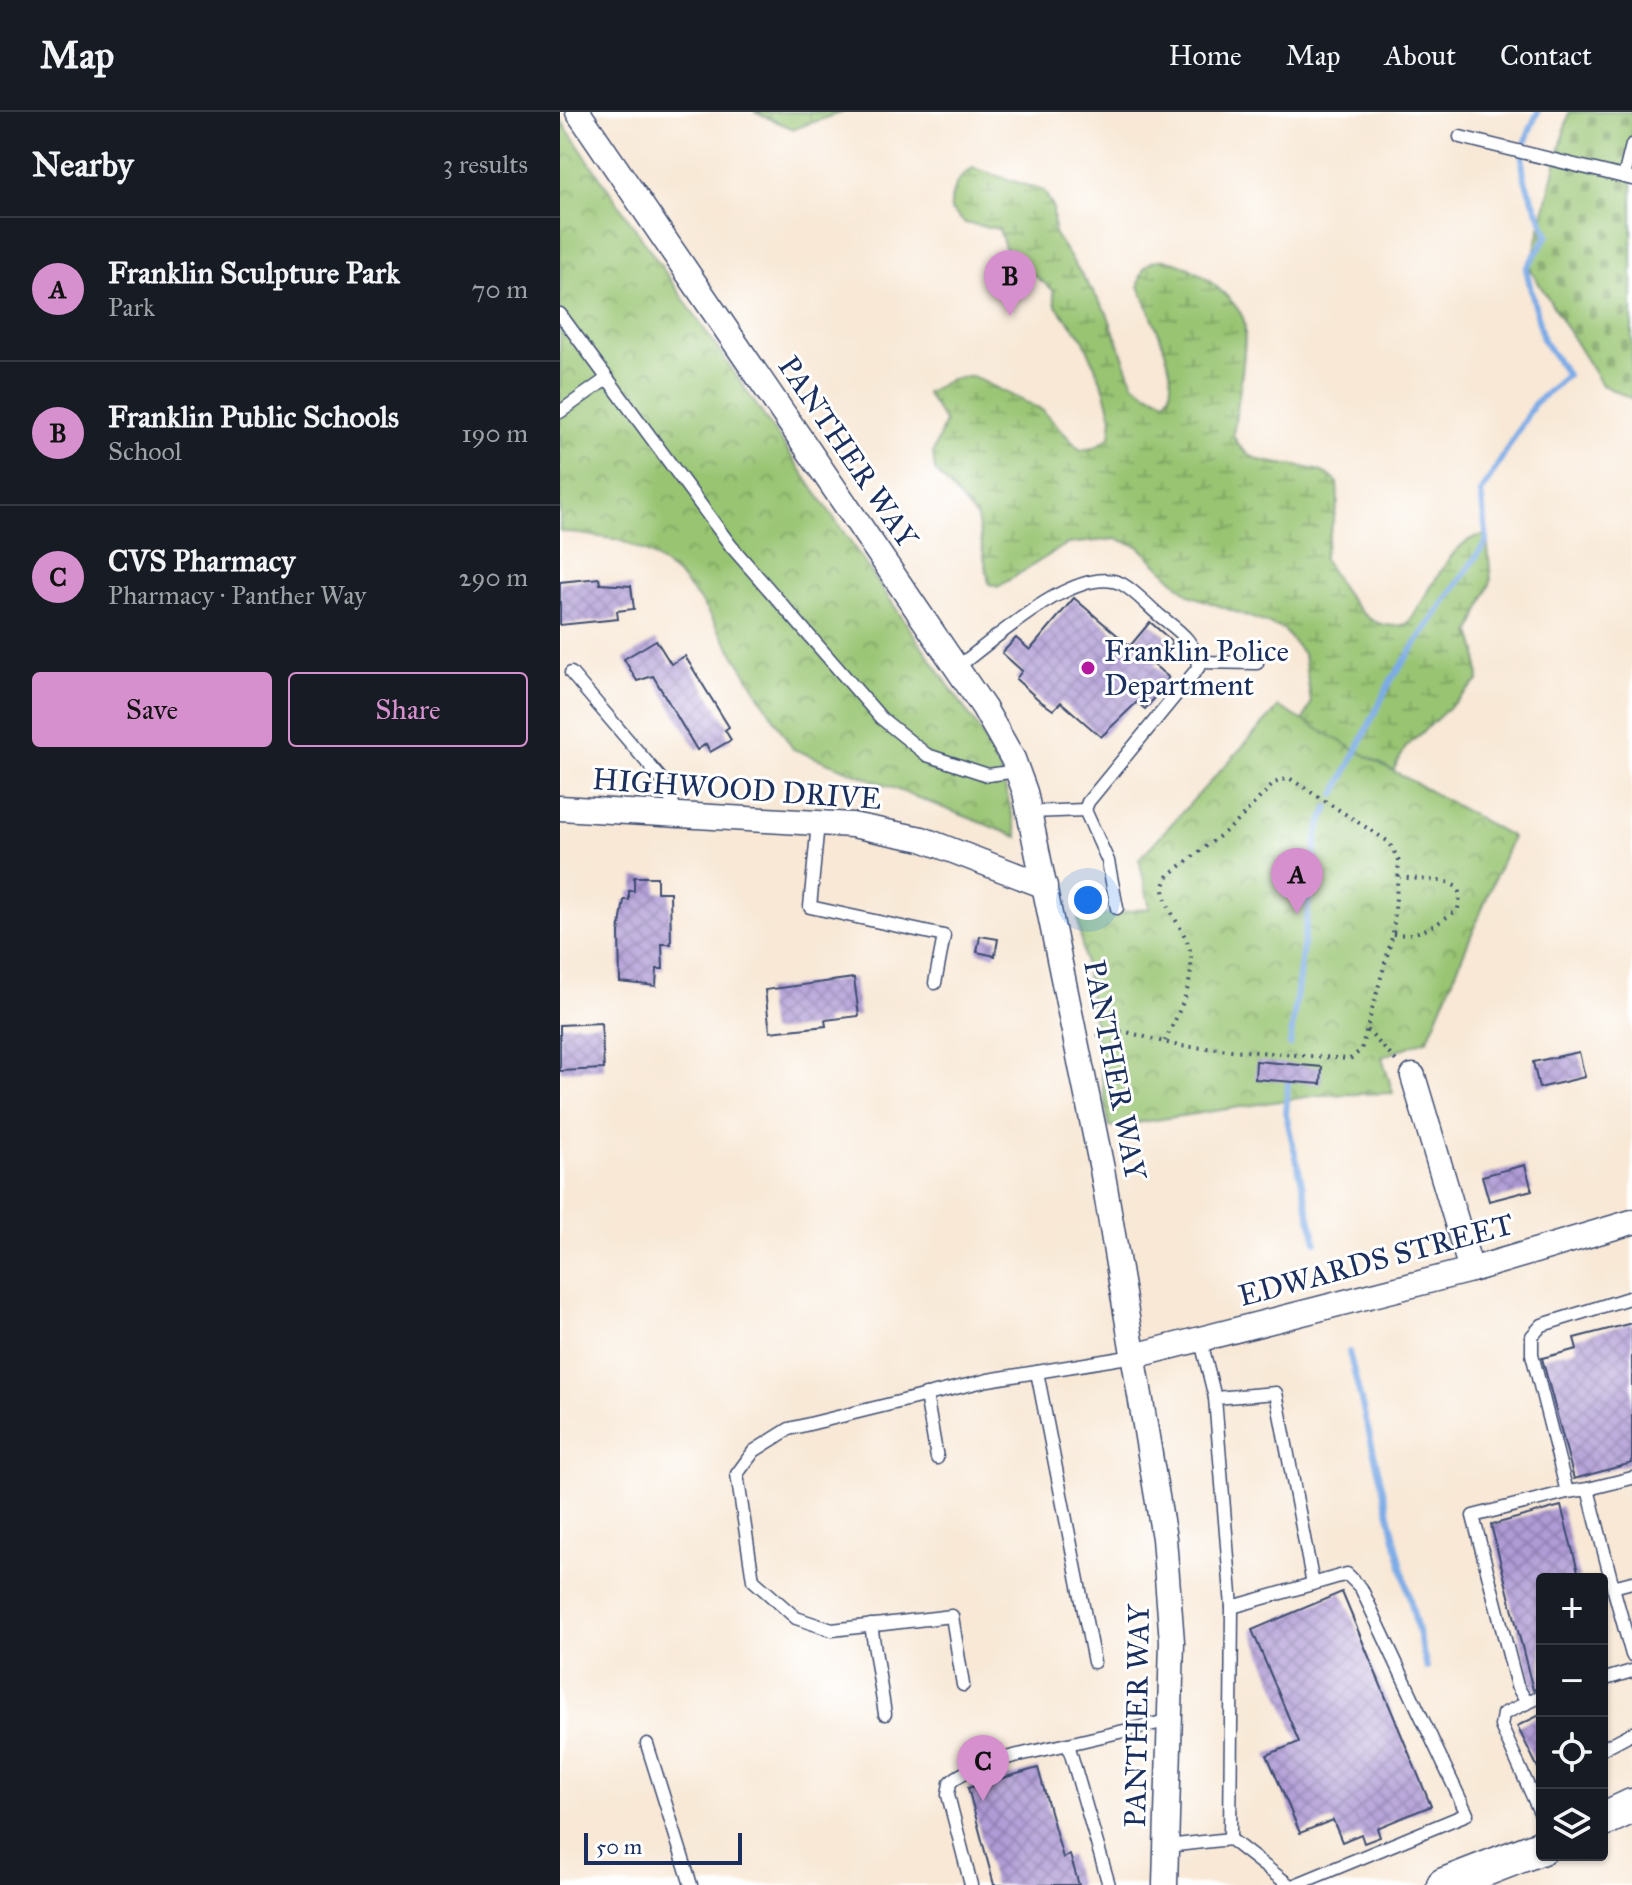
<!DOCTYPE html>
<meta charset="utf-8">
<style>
:root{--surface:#171b24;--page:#242831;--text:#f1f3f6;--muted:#9ea1a6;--line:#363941;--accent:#d690ce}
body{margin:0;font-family:"IM FELL Great Primer",serif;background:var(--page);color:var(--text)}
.controls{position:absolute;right:24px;bottom:24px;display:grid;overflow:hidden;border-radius:8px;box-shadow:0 2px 6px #0004}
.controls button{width:72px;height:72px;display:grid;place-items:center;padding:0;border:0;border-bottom:2px solid var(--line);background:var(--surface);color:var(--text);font:40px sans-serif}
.scale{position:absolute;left:24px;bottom:20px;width:158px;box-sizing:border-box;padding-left:8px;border:4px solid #1b2f5e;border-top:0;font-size:22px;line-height:28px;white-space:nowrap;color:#1b2f5e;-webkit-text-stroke:6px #fff;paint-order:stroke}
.you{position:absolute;left:528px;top:788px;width:28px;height:28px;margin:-20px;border:6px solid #fff;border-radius:50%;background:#1a73e8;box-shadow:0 0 0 12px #1a73e833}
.badge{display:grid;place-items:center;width:52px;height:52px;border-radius:50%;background:var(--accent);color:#111;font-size:26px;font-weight:700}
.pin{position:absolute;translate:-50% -66px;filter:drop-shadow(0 2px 4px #0008)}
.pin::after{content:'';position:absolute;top:42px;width:28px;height:24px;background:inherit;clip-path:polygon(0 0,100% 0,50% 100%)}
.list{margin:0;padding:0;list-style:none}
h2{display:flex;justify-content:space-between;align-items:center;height:104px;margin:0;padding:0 32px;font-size:34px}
h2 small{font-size:26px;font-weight:400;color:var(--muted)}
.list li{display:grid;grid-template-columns:52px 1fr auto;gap:24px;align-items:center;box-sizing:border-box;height:144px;padding:0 32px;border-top:2px solid var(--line)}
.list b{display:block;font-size:30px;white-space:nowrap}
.list p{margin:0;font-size:26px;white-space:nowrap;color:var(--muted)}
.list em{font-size:26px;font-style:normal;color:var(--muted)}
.actions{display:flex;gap:16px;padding:24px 32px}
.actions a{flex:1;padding:18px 0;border:2px solid var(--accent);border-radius:8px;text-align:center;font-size:28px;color:var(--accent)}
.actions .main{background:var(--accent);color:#111}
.icon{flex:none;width:44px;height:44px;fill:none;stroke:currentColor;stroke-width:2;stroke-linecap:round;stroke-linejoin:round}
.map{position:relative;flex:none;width:1072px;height:1773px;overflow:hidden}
header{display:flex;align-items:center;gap:48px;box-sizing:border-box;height:112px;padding:0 40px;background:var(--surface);border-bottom:2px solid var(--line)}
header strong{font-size:38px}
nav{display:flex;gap:44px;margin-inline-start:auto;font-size:28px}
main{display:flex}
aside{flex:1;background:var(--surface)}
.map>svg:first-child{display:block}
.wetland{fill:url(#wetland-marsh);stroke:#5a7a68;stroke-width:2}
.cemetery{fill:url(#cemetery-stones);stroke:#5a7a68;stroke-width:2}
.park{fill:url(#park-crowns);stroke:#5a7a68;stroke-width:2}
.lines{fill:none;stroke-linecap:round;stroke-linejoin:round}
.stream{stroke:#7cabe6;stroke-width:6}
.building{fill:url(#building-cross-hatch)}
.service-casing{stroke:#3c4b70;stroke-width:15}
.minor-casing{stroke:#3c4b70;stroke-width:27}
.secondary-casing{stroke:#3c4b70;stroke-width:37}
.path{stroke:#3c4b70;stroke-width:4;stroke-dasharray:2 6;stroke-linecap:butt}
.service{stroke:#fff;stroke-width:12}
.minor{stroke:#fff;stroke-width:24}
.secondary{stroke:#fff;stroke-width:34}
.poi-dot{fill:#b5179e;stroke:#fff;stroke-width:3}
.labels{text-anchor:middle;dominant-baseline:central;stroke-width:6;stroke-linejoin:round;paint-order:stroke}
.street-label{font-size:30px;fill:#1b2f5e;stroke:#fff}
.poi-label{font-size:30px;fill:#1b2f5e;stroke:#fff;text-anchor:start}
</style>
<header>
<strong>Map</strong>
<nav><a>Home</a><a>Map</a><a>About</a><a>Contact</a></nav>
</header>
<main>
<aside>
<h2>Nearby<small>3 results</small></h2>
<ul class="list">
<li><span class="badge">A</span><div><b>Franklin Sculpture Park</b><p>Park</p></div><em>70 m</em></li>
<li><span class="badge">B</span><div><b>Franklin Public Schools</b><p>School</p></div><em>190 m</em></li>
<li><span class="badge">C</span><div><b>CVS Pharmacy</b><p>Pharmacy · Panther Way</p></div><em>290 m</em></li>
</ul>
<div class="actions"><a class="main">Save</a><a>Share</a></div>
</aside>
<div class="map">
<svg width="1072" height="1773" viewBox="0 0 1072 1773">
<defs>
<pattern id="wetland-marsh" width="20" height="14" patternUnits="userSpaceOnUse" patternTransform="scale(2)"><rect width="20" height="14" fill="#99c572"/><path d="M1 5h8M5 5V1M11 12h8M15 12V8" fill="none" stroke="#7ca061"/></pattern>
<pattern id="cemetery-stones" width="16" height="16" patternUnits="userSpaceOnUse" patternTransform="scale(2)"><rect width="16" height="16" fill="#99c572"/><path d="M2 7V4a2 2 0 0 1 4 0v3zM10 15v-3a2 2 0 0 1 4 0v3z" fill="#7ca061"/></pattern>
<pattern id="park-crowns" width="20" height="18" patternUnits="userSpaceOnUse" patternTransform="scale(2)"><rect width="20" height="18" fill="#99c572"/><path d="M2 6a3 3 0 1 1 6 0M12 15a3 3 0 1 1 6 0" fill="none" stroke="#7ca061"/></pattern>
<pattern id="building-cross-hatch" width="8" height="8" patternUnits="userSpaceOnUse" patternTransform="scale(2)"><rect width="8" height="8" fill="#b09bd6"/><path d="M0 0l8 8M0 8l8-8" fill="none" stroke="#8e7fb1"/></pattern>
</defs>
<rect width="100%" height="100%" fill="#fff"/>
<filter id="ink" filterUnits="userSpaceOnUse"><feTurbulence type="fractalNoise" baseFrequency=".0125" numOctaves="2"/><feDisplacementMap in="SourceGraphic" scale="16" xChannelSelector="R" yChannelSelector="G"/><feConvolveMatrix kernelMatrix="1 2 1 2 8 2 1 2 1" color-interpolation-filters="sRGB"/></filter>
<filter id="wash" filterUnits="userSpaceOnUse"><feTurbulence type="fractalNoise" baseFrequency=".006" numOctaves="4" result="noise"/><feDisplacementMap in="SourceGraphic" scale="32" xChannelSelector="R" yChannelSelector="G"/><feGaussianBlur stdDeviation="1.8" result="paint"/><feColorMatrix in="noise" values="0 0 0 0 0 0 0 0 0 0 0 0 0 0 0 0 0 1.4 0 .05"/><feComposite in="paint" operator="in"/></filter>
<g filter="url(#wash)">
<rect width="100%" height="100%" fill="#f8e8d5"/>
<g class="wetland">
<path d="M194,0H283L234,17Z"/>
<path d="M413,56L484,79L493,95L494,121L547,201L573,271L587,281L606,288C624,266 589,200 579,174C585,111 671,178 683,206C690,221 676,302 673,323C692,368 746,340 777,370L778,390L763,447C783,476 804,525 847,512C867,490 893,418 927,424L931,469L911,520L917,540L919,568L846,635L819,685L730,638L751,591L744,543L723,517L629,483L578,434L557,427L507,432L438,475L429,472L417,406L375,358L373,341L385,310L366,281L391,267L412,264L482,298L520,338L534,336L550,325L552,305L544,276L523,226L496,194L493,178L447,142L439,117L405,111L391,98C390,80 397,65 413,56Z"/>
</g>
<path class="cemetery" d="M1009,0H1072V287L1042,273L970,157Z"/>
<g class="park">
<path d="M0,7L420,619L441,661L458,725L233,637L142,491L119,464L92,443L60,428L0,419Z"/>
<path d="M719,595L952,725L868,927L822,945L833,981L759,983L549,1015L518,807L590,796L579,747Z"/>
</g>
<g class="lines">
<g class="stream">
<path d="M775,683L831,568L927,429L921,381L974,292L1007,263L983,228L966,157L988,123C966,68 949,57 978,0"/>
<path d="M730,933L758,720L768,695"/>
<path d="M728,971L726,1003L756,1130"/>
<path d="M789,1240L867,1556"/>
</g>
</g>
<g id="blocks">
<g class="building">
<path d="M39,466L40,472L71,474L74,497L57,499L58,507L0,513V470Z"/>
<path d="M514,486L570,534L590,510L613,530L594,553L608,565L607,572L585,597L577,590L541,625L501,590L493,598L479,588L456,567L462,559L442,541L456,526L470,538Z"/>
<path d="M96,528L111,552L125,544L169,615L165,618L171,628L150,640L146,632L137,638L93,564L77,569L64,547Z"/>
<path d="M74,765H97V780H110L111,832H102L103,857H97L96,874L60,870L59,820L64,788H69V779H74Z"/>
<path d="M420,824L438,827L435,844L417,840Z"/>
<path d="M294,866L299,904L265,908L266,914L210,920L205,878Z"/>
<path d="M41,911L44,957L0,959V913Z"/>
<path d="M1019,940L1025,965L979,976L973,950Z"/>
<path d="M696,949L762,955L761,972L695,967Z"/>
<path d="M965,1053L972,1078L929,1089L922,1064Z"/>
<path d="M1072,1211V1351L1014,1367L982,1246L1017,1237L1014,1226Z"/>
<path d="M1001,1394L1020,1467H982V1575L973,1578L931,1413Z"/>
<path d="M782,1480L871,1694L817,1716L820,1725L804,1731L801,1722L782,1730L773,1708L740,1721L707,1643L739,1630L692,1518Z"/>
<path d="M982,1602V1664L957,1614Z"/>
<path d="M478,1656L503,1746L510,1743L519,1773H434L408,1676Z"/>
</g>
</g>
</g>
<g filter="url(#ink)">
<use href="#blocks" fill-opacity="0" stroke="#3c4b70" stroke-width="2"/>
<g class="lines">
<defs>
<g id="service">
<path d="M900,25L1064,65"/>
<path d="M1072,33L1064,65L1072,67"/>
<path d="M0,202L171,434L321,606L367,643L428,663L457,659"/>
<path d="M0,300L45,268"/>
<path d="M638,550L697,551"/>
<path d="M396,556C432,530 517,450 562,472C575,479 588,494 600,504C619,519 637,530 638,556L528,690L525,698"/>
<path d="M11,561L102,668L118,703"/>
<path d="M470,700L525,698L548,749L557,796"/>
<path d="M258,711L250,795L384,824L375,871"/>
<path d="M641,1229L655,1286"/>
<path d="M477,1260L534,1550"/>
<path d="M366,1283L377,1346"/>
<path d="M1028,1377L1072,1366"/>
<path d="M1007,1380L1028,1377L1053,1475"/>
<path d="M1072,1470L1053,1475L1072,1543"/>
<path d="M672,1495L655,1286L716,1281L753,1472"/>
<path d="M311,1513L325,1602"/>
<path d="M1042,1568L1072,1559"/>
<path d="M403,1573L392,1504L272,1518L236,1506L193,1468L177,1362L194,1339L229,1317L428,1268L574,1244"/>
<path d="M982,1584L943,1602L941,1614L982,1705"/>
<path d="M966,1589L957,1574L913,1404L1007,1380L972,1242V1224L982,1213L1072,1185"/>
<path d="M87,1632L131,1773"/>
<path d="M1042,1637L1072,1621"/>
<path d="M670,1727L672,1495L787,1462L801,1476L907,1702L735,1773"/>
<path d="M607,1734L670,1727L729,1773"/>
<path d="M411,1773L388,1683L390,1671C409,1650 479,1639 508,1632"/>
<path d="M549,1773L508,1632L611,1608"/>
</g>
<g id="minor">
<path d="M18,0L424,596L453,647L465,680L542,1057L604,1426L612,1530L605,1773"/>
<path d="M0,696L292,713L362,727L485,774"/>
<path d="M853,964L911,1158"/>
<path d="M574,1244L911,1158L1072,1110"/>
</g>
<g id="secondary">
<path d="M1042,1708L1072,1694"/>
<path d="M884,1773L982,1735"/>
</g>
</defs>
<use href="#service" class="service-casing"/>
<use href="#minor" class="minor-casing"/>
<use href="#secondary" class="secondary-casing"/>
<g class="path">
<path d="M833,822C860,825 878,812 898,797L900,783L897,775L887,770L840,765"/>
<path d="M807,918L838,951"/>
<path d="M537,924L563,919L619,934L790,947L801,938L833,822L839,749L829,730L729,666L714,671L674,713L609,763C592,786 626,815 630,839C636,871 618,901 605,929"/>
</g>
<use href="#service" class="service"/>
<use href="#minor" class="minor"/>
<use href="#secondary" class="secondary"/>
</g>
</g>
<circle class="poi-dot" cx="528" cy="556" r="8"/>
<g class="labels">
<g class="street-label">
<text transform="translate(288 340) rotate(56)">PANTHER WAY</text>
<text transform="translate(177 677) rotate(4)">HIGHWOOD DRIVE</text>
<text transform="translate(555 958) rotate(79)">PANTHER WAY</text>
<text transform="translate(816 1148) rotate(-15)">EDWARDS STREET</text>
<text transform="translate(577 1604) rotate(-89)">PANTHER WAY</text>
</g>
<g class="poi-label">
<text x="544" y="539">Franklin Police<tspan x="544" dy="34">Department</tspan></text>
</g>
</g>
</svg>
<div class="controls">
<button>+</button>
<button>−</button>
<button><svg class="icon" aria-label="locate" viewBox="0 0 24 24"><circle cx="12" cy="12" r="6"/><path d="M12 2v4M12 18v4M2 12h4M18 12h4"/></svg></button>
<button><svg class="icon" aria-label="layers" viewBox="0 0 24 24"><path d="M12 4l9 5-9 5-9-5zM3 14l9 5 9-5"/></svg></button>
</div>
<div class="scale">50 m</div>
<div class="you"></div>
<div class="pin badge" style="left:737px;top:802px">A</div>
<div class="pin badge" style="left:450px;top:204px">B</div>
<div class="pin badge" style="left:423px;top:1689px">C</div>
</div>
</main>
